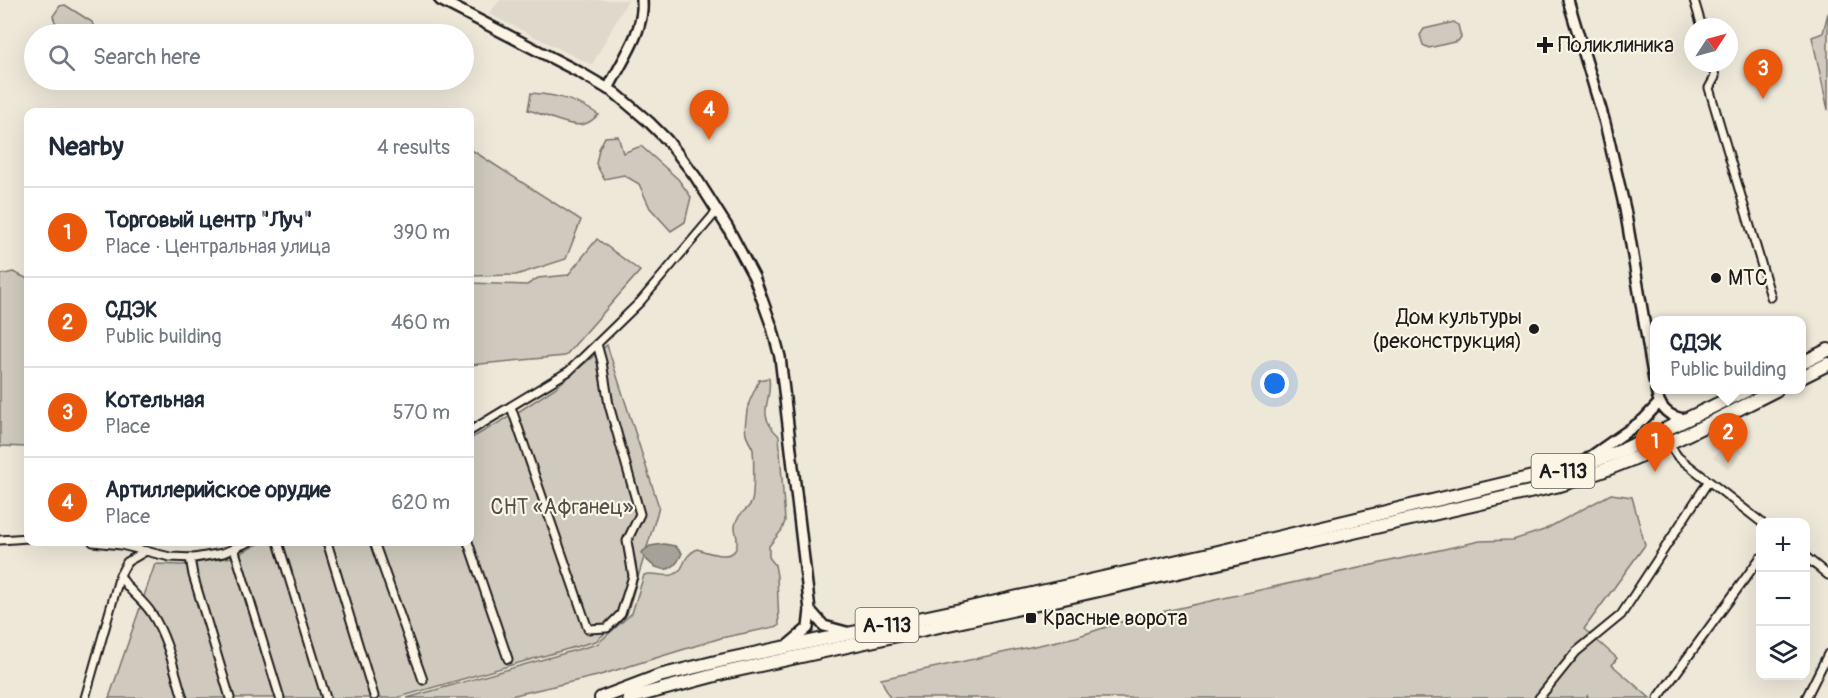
<!DOCTYPE html>
<meta charset="utf-8">
<style>
:root{--surface:#fff;--page:#f2f2f3;--text:#1f2937;--muted:#747a83;--line:#e0e1e3;--accent:#ea580c}
body{margin:0;font-family:Pangolin,sans-serif;background:var(--page);color:var(--text)}
.controls{position:absolute;right:18px;bottom:18px;display:grid;overflow:hidden;border-radius:12px;box-shadow:0 6px 24px #0002}
.controls button{width:54px;height:54px;display:grid;place-items:center;padding:0;border:0;border-bottom:2px solid var(--line);background:var(--surface);color:var(--text);font:30px sans-serif}
.compass{position:absolute;left:1684px;top:18px;width:54px;height:54px;border-radius:50%;background:var(--surface);box-shadow:0 6px 24px #0002;rotate:54deg}
.you{position:absolute;left:1275px;top:384px;width:21px;height:21px;margin:-15px;border:4px solid #fff;border-radius:50%;background:#1a73e8;box-shadow:0 0 0 9px #1a73e833}
.badge{display:grid;place-items:center;width:39px;height:39px;border-radius:50%;background:var(--accent);color:#fff;font-size:20px;font-weight:700}
.pin{position:absolute;translate:-50% -50px;filter:drop-shadow(0 2px 3px #0008)}
.pin::after{content:'';position:absolute;top:32px;width:21px;height:18px;background:inherit;clip-path:polygon(0 0,100% 0,50% 100%)}
.popup{position:absolute;left:1650px;top:316px;width:156px;height:78px;box-sizing:border-box;display:grid;place-content:center;border-radius:12px;background:var(--surface);filter:drop-shadow(0 2px 4px #0005);font-size:20px;white-space:nowrap;color:var(--muted)}
.popup b{font-size:22px;color:var(--text)}
.popup::after{content:'';position:absolute;left:50%;top:100%;margin-left:-12px;border:12px solid transparent;border-top-color:var(--surface)}
.list{margin:0;padding:0;list-style:none}
h2{display:flex;justify-content:space-between;align-items:center;height:78px;margin:0;padding:0 24px;font-size:26px}
h2 small{font-size:20px;font-weight:400;color:var(--muted)}
.list li{display:grid;grid-template-columns:39px 1fr auto;gap:18px;align-items:center;box-sizing:border-box;height:90px;padding:0 24px;border-top:2px solid var(--line)}
.list b{display:block;font-size:22px;white-space:nowrap}
.list p{margin:0;font-size:20px;white-space:nowrap;color:var(--muted)}
.list em{font-size:20px;font-style:normal;color:var(--muted)}
.icon{flex:none;width:33px;height:33px;fill:none;stroke:currentColor;stroke-width:2;stroke-linecap:round;stroke-linejoin:round}
.map{position:relative;flex:none;width:1828px;height:698px;overflow:hidden}
.search{position:absolute;background:var(--surface);box-shadow:0 6px 24px #0002;left:24px;top:24px;width:450px;height:66px;display:flex;align-items:center;gap:15px;box-sizing:border-box;padding:0 21px;border-radius:33px;color:var(--muted);font-size:22px}
.panel{position:absolute;background:var(--surface);box-shadow:0 6px 24px #0002;left:24px;top:108px;width:450px;height:438px;border-radius:12px}
.map>svg:first-child{display:block}
.built{fill:#ded9cb}
.green{fill:#cfcabd;stroke:#76736c;stroke-width:1.5}
.water{fill:#a7a299;stroke:#6f6c67;stroke-width:1.5}
.lines{fill:none;stroke-linecap:round;stroke-linejoin:round}
.street-casing{stroke:#1c1c1c;stroke-width:11}
.secondary-casing{stroke:#1c1c1c;stroke-width:14}
.highway-casing{stroke:#1c1c1c;stroke-width:16}
.street{stroke:#fcf5e5;stroke-width:7}
.secondary{stroke:#fcf5e5;stroke-width:9}
.highway{stroke:#fcf5e5;stroke-width:12}
.poi-dot{fill:#1c1c1c;stroke:#fcf5e5;stroke-width:2}
.labels{text-anchor:middle;dominant-baseline:central;stroke-width:4.5;stroke-linejoin:round;paint-order:stroke}
.shield{fill:#fcf5e5;stroke:#5f5d58;stroke-width:1.5}
.shield-label{font-size:20px;font-weight:bold;fill:#1c1c1c}
.poi-label{font-size:21px;fill:#1c1c1c;stroke:#fcf5e5;text-anchor:start}
.park-label{font-size:21px;fill:#52504c;stroke:#fcf5e5}
</style>
<div class="map">
<svg width="1828" height="698" viewBox="0 0 1828 698">
<rect width="100%" height="100%" fill="#eee8d9"/>
<filter id="ink" filterUnits="userSpaceOnUse"><feTurbulence type="fractalNoise" baseFrequency=".0167" numOctaves="2"/><feDisplacementMap in="SourceGraphic" scale="12" xChannelSelector="R" yChannelSelector="G"/><feConvolveMatrix kernelMatrix="1 2 1 2 8 2 1 2 1" color-interpolation-filters="sRGB"/></filter>
<g filter="url(#ink)">
<g class="built">
<path d="M500,0H628L592,65L489,14Z"/>
<path d="M1731,441L1743,452L1729,469L1713,457Z"/>
</g>
<g class="green">
<path d="M65,5L92,22L94,28L89,34H75L55,22L53,16L60,6Z"/>
<path d="M1828,13V110L1812,37L1823,33Z"/>
<path d="M1454,22L1458,25L1461,37L1458,41L1429,48L1423,45L1420,35L1424,29Z"/>
<path d="M531,93C557,95 577,100 599,115C595,117 591,122 587,123C573,130 542,113 528,110Z"/>
<path d="M618,136L623,153L641,146L678,179L691,197L685,222L671,231L650,208L639,184L624,175L604,179L596,164L599,149L605,137Z"/>
<path d="M470,149L581,220L566,259L516,275L470,276Z"/>
<path d="M597,239L640,271L565,356L470,365V283L527,285L538,278L568,275Z"/>
<path d="M13,272L28,279V447L0,446V275Z"/>
<path d="M607,345L659,507L627,614L596,641L396,698H109L155,564L182,565L232,557L263,542H470V439L521,410L555,388Z"/>
<path d="M769,378C773,403 754,412 779,436L785,521L782,530L769,546V557L775,565L777,576L779,626L721,638L597,676L502,698H407L597,644L632,613L644,575C655,571 669,580 678,572C687,564 681,558 697,549C709,553 739,564 737,540C737,533 733,530 736,522C739,512 749,510 752,501C754,494 754,459 753,450C752,445 748,442 747,437C745,432 745,425 746,419C747,401 753,396 759,380Z"/>
<path d="M1611,494L1632,497L1645,545L1584,629L1617,658L1612,665L1650,698H1587L1588,695L1586,698H890L881,679L1076,637L1130,619L1480,541L1513,540L1544,530Z"/>
</g>
<path class="water" d="M664,544L675,546L682,553C672,578 654,571 641,553L650,546Z"/>
<g class="lines">
<defs>
<g id="street">
<path d="M1694,0L1702,27"/>
<path d="M1712,63L1715,77L1709,88L1771,297"/>
<path d="M511,407L588,629L607,628L621,614L633,576L627,541L640,514L609,405L602,362L597,344"/>
<path d="M470,431L569,371L640,302L717,211"/>
<path d="M1668,443L1678,457L1761,522"/>
<path d="M0,540L28,538"/>
<path d="M93,542L121,545L170,557L194,558L223,553L249,542"/>
<path d="M278,542L326,698"/>
<path d="M327,542L374,696"/>
<path d="M374,542L423,680"/>
<path d="M468,542L508,659"/>
<path d="M234,548L280,698"/>
<path d="M146,551L127,562L120,575C127,591 143,599 152,614C168,639 174,670 183,698"/>
<path d="M1806,557L1828,575"/>
<path d="M190,558L193,575L230,698"/>
<path d="M85,698L120,575"/>
<path d="M1539,698L1576,652L1621,615L1708,482"/>
<path d="M1658,698L1760,558"/>
<path d="M1806,698L1828,654"/>
</g>
<g id="secondary">
<path d="M440,0L579,72L615,93L649,122L667,140L695,176L728,228L754,277L772,327L780,357L810,610L808,628L788,645"/>
<path d="M1568,0L1605,123L1625,209L1654,380"/>
<path d="M608,89C621,62 645,31 642,0"/>
<path d="M1656,390C1659,407 1667,417 1685,419"/>
<path d="M1583,462L1643,420L1659,403"/>
<path d="M810,610L824,626L850,633"/>
</g>
<g id="highway">
<path d="M1802,363L1828,350"/>
<path d="M1802,377L1828,364"/>
<path d="M601,698L659,676L720,661L965,609L1218,552L1583,465L1621,451L1747,390"/>
<path d="M629,698L723,673L967,620L1560,485C1636,463 1706,425 1776,390"/>
</g>
</defs>
<use href="#street" class="street-casing"/>
<use href="#secondary" class="secondary-casing"/>
<use href="#highway" class="highway-casing"/>
<use href="#street" class="street"/>
<use href="#secondary" class="secondary"/>
<use href="#highway" class="highway"/>
</g>
</g>
<g class="poi-dot">
<path d="M1542 36h6v6h6v6h-6v6h-6v-6h-6v-6h6z"/>
<circle cx="1716" cy="278" r="6"/>
<circle cx="1534" cy="329" r="6"/>
<rect x="1025" y="612" width="12" height="12" rx="3"/>
</g>
<g class="labels">
<g class="shield">
<rect x="1531.5" y="454" width="63" height="34" rx="4.5"/>
<rect x="855.5" y="608" width="63" height="34" rx="4.5"/>
</g>
<g class="shield-label">
<text x="1563" y="471">А-113</text>
<text x="887" y="625">А-113</text>
</g>
<g class="poi-label">
<text x="1558" y="45">Поликлиника</text>
<text x="1728" y="278">МТС</text>
<text x="1522" y="317" text-anchor="end">Дом культуры<tspan x="1522" dy="24">(реконструкция)</tspan></text>
<text x="1043" y="618">Красные ворота</text>
</g>
<g class="park-label">
<text x="562" y="507">СНТ «Афганец»</text>
</g>
</g>
</svg>
<div class="controls">
<button>+</button>
<button>−</button>
<button><svg class="icon" aria-label="layers" viewBox="0 0 24 24"><path d="M12 4l9 5-9 5-9-5zM3 14l9 5 9-5"/></svg></button>
</div>
<svg class="compass" viewBox="-18 -18 36 36"><path d="M0-13l5 13h-10z" fill="#e53935"/><path d="M0 13l5-13h-10z" fill="#747a83"/></svg>
<div class="you"></div>
<div class="pin badge" style="left:1655px;top:472px">1</div>
<div class="pin badge" style="left:1728px;top:463px">2</div>
<div class="popup"><b>СДЭК</b>Public building</div>
<div class="pin badge" style="left:1763px;top:99px">3</div>
<div class="pin badge" style="left:709px;top:140px">4</div>
<div class="search"><svg class="icon" aria-label="search" viewBox="0 0 24 24"><circle cx="10" cy="10" r="6"/><path d="M15 15l6 6"/></svg>Search here</div>
<section class="panel">
<h2>Nearby<small>4 results</small></h2>
<ul class="list">
<li><span class="badge">1</span><div><b>Торговый центр &quot;Луч&quot;</b><p>Place · Центральная улица</p></div><em>390 m</em></li>
<li><span class="badge">2</span><div><b>СДЭК</b><p>Public building</p></div><em>460 m</em></li>
<li><span class="badge">3</span><div><b>Котельная</b><p>Place</p></div><em>570 m</em></li>
<li><span class="badge">4</span><div><b>Артиллерийское орудие</b><p>Place</p></div><em>620 m</em></li>
</ul>
</section>
</div>
